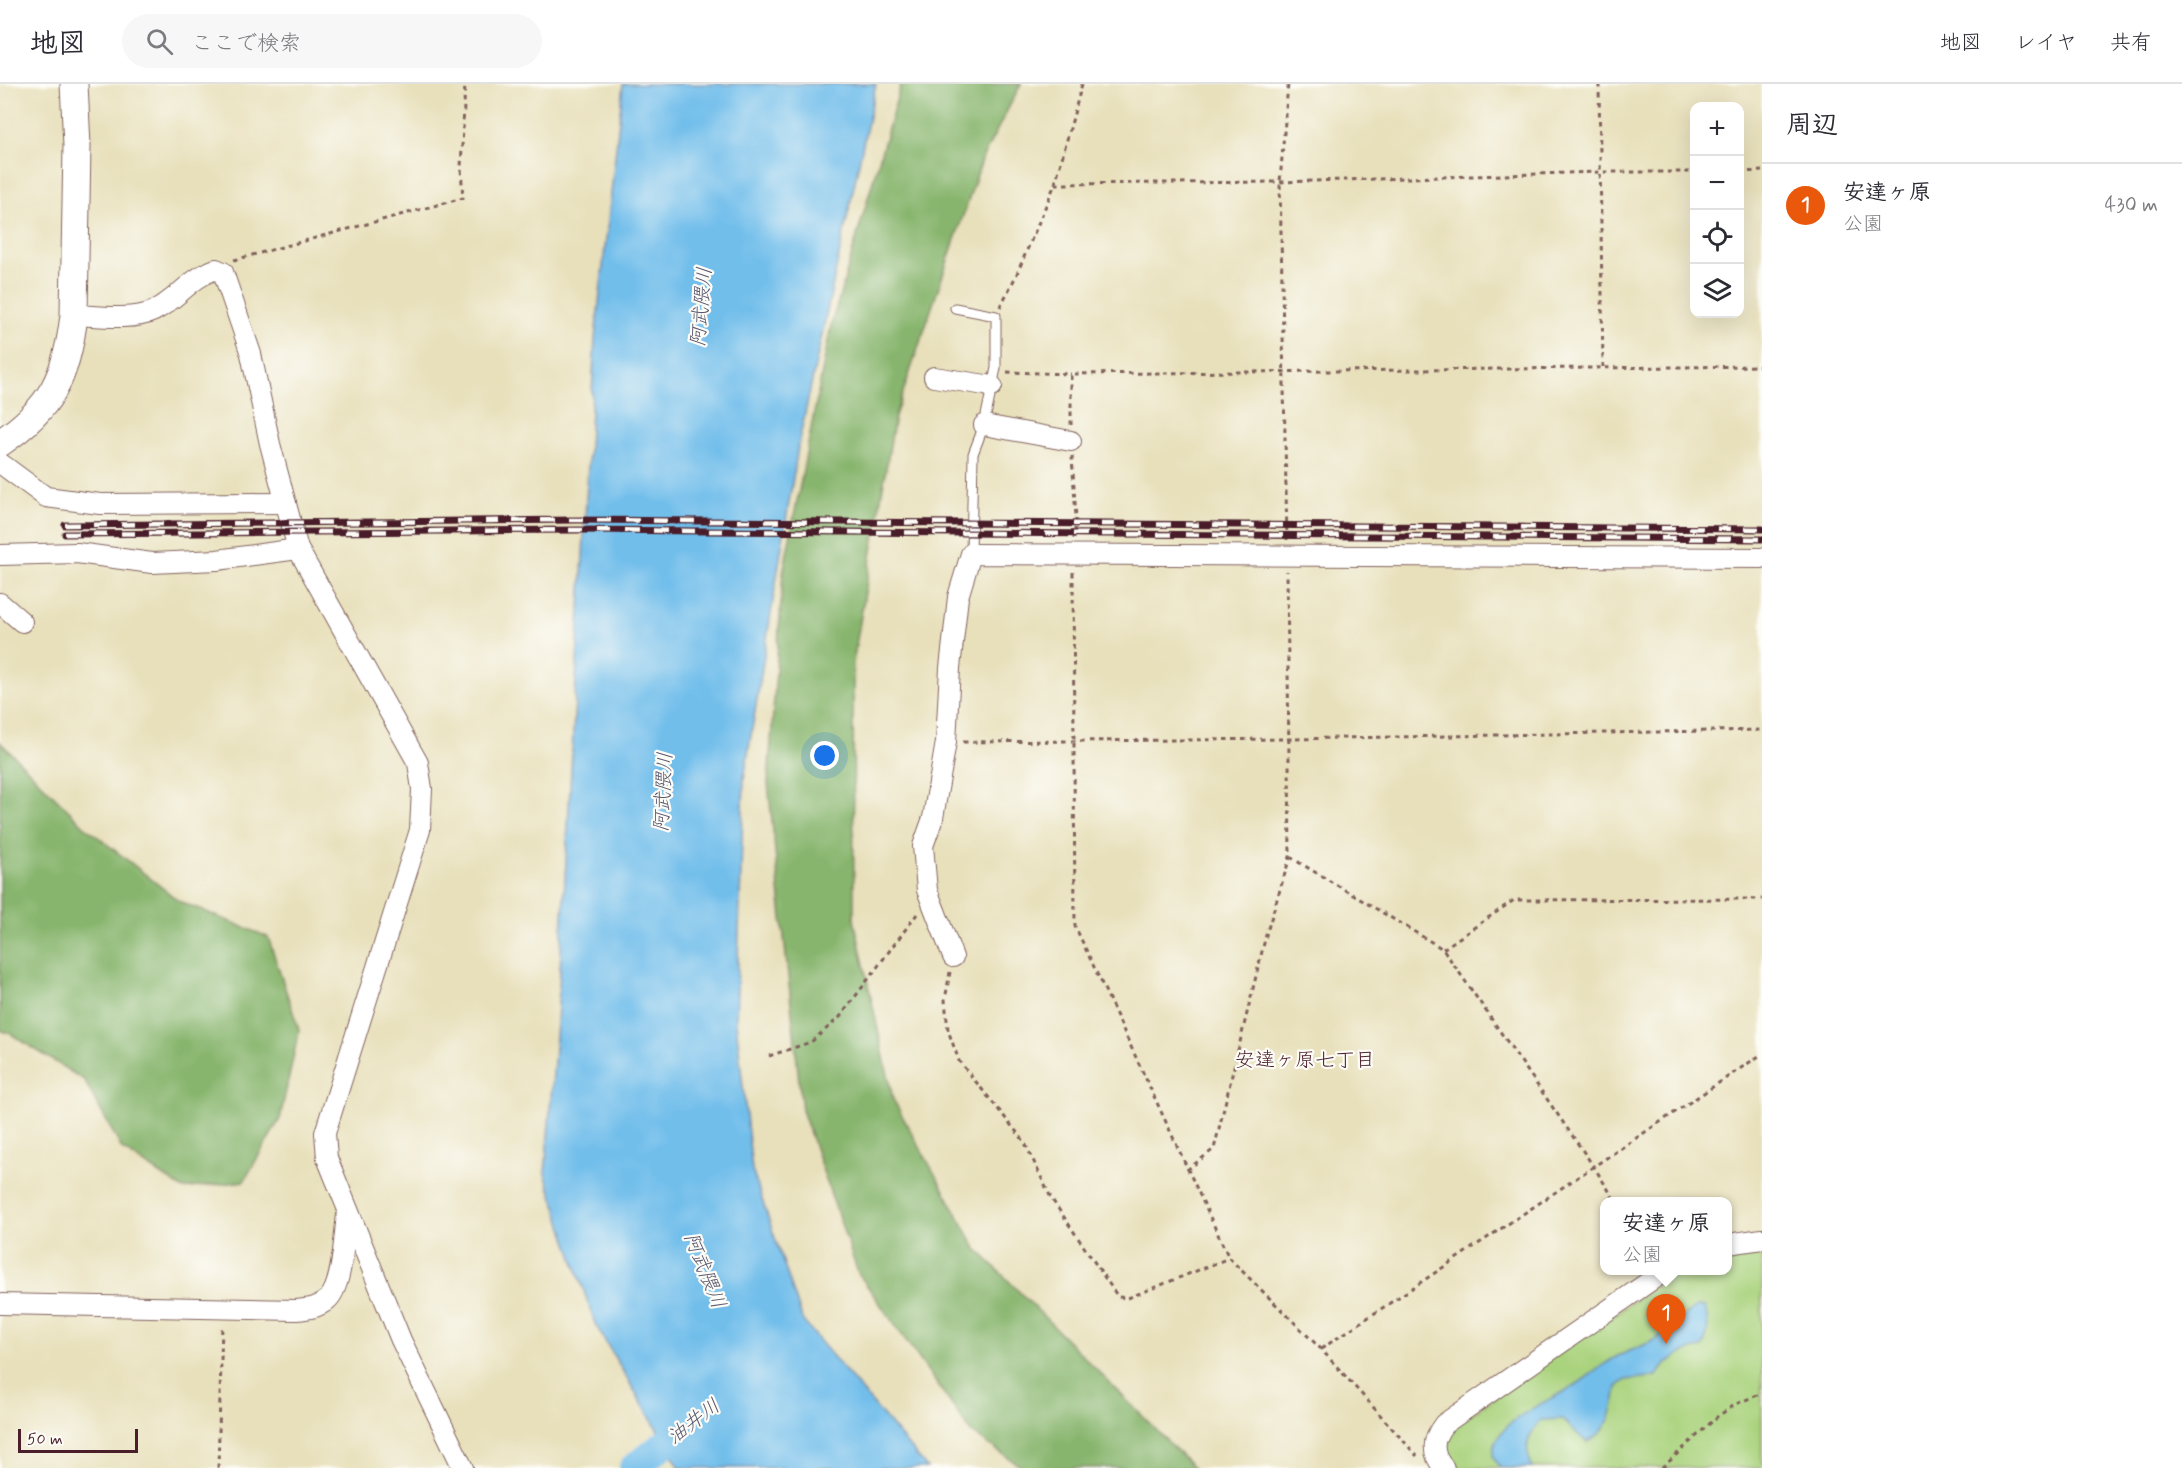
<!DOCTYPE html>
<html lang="ja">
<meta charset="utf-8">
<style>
:root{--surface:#fff;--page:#f7f7f7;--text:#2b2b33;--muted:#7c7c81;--line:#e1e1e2;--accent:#ea580c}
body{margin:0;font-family:Mynerve,"Klee One",sans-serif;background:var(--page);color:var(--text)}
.controls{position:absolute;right:18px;top:18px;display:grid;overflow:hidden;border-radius:12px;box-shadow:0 6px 24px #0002}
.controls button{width:54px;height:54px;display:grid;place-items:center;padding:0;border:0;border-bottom:2px solid var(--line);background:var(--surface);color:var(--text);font:30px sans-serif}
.scale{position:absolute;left:18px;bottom:15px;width:120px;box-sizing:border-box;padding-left:6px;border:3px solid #4a1f2b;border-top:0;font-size:16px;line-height:21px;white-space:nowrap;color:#4a1f2b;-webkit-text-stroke:4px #fdfcf7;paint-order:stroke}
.you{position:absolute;left:825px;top:672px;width:21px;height:21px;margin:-15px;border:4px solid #fff;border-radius:50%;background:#1a73e8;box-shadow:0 0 0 9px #1a73e833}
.badge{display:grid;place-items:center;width:39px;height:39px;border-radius:50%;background:var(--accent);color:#fff;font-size:20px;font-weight:700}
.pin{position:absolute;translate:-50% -50px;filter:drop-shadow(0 2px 3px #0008)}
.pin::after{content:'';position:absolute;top:32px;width:21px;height:18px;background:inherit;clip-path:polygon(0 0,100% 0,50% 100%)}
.popup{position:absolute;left:1600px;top:1113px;width:132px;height:78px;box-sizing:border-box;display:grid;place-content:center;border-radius:12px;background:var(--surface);filter:drop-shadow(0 2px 4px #0005);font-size:20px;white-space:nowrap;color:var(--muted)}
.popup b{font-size:22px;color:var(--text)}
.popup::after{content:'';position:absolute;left:50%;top:100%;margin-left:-12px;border:12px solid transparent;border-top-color:var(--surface)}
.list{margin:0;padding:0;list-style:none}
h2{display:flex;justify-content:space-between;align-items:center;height:78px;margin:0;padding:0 24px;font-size:26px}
h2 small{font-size:20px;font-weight:400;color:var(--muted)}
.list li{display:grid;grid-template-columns:39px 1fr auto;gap:18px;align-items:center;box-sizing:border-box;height:84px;padding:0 24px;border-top:2px solid var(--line)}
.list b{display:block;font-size:22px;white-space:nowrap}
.list p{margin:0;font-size:20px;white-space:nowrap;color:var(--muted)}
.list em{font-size:20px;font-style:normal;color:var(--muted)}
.icon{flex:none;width:33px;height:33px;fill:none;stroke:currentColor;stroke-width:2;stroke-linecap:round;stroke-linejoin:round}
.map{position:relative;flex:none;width:1762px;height:1384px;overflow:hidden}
header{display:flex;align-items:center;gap:36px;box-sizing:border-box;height:84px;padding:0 30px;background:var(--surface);border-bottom:2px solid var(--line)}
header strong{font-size:28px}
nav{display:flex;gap:33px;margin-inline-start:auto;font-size:21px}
.search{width:420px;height:54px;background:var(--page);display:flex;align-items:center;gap:15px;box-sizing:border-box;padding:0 21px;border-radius:33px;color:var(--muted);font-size:22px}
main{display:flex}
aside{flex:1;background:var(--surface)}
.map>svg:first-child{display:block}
.green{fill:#aad37e;stroke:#7a7954;stroke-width:1.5}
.forest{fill:#87b56d;stroke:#686a4c;stroke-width:1.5}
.water{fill:#71beeb;stroke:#5e6e8b;stroke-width:1.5}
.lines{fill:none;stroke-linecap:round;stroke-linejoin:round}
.river{stroke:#71beeb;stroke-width:28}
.lane-casing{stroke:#81635d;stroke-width:11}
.street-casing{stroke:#81635d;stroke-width:22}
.secondary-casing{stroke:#81635d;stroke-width:29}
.path{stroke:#81635d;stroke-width:3;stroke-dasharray:4.5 4.5;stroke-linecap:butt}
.lane{stroke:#fff;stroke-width:9}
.street{stroke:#fff;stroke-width:20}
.secondary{stroke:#fff;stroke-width:27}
.rail-casing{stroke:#4a1f2b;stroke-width:7}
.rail{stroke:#fdfcf7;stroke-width:4.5;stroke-dasharray:14;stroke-linecap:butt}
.labels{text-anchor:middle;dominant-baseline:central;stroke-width:4.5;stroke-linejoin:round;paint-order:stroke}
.water-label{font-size:20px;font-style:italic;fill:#58576e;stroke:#fdfcf7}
.neighbourhood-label{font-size:20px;fill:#4a1f2b;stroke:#fdfcf7}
</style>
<header>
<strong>地図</strong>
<div class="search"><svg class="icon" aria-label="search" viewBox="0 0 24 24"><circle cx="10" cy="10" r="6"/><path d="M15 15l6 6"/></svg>ここで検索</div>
<nav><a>地図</a><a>レイヤ</a><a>共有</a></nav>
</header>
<main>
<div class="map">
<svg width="1762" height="1384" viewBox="0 0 1762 1384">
<rect width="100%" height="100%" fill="#fdfcf7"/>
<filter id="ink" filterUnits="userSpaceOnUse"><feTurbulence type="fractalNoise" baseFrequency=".0167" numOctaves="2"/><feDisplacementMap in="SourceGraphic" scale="12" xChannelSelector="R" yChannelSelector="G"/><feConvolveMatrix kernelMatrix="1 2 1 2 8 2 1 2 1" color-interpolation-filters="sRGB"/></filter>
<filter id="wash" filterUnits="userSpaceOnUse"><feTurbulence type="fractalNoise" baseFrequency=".008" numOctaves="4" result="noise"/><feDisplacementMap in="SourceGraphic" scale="24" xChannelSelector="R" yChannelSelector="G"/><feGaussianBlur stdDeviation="1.35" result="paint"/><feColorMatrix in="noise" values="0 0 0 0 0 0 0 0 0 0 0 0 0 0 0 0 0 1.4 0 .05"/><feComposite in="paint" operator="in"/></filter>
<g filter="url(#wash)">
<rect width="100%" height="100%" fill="#e8e0bb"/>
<path class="green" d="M1762,1161V1384H1450L1440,1356L1445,1348L1677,1187L1728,1186V1165Z"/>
<g class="forest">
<path d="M901,0H1021L983,73L895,332L853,579L854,835L893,1015L976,1164L1194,1384H1023L971,1348L858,1189L802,1026L768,699L783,489L831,242Z"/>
<path d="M0,658L83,741L179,817L268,853L299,946L280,1035L244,1097L183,1105L122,1065L84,996L11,950L0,946Z"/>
</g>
<g class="water">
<path d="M623,0H876L799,357L744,695L736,938L752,1086L803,1237L927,1384H680L595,1240L545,1090L557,939L595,255Z"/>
<path d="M1697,1223H1705C1709,1238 1709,1250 1702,1264C1684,1266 1665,1276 1657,1292L1626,1296L1617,1303C1614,1323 1609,1351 1586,1358L1562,1335L1541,1336C1527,1352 1523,1364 1533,1384H1500L1493,1373C1490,1338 1550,1317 1574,1302C1589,1293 1601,1281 1616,1273C1628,1267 1642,1263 1654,1256C1670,1246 1680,1233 1697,1223Z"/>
</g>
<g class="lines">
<path class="river" d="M633,1384L695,1337"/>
</g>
</g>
<g filter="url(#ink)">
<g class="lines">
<defs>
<path id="lane" d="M955,224L996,232V284L984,341L973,370L971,470"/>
<g id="street">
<path d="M74,231C97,232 133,237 154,227C177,215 192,193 216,185L223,188L251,270L270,360L298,465L418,679L422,705L420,746L325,1049L327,1074L401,1256L463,1384"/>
<path d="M934,293L992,302"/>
<path d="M984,341L1071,357"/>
<path d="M0,379L46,413L100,420L286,419"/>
<path d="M0,471L77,469L152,479L217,476L298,465"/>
<path d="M0,519L22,538"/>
<path d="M953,873L927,806L923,762L933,734L946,658L950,584L958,513L971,470L1762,474"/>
<path d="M1728,1160L1762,1155"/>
<path d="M0,1220L296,1226C308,1225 318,1224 327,1216C343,1203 344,1151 347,1131"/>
<path d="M1444,1384C1431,1370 1432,1355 1444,1340L1666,1186"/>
</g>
<path id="secondary" d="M0,359C52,324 67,292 74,231L77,62L74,0"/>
</defs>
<use href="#lane" class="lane-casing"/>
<use href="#street" class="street-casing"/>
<use href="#secondary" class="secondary-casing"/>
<g class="path">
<path d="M1599,0L1603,283"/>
<path d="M1740,88L1762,87"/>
<path d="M1055,100L1280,98L1600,88H1694"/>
<path d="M234,176L463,114L461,84L465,0"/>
<path d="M1000,223L1016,192L1055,100L1082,0"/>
<path d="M1007,288L1071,290"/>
<path d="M1071,341V290L1762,282"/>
<path d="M1072,372L1076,434L1074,455"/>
<path d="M1287,456L1280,98L1288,0"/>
<path d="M1073,488L1075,842L1229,1174L1321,1265L1417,1372"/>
<path d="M963,658L1290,655L1762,646"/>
<path d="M1290,773L1443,865L1594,1083L1616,1118"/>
<path d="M1443,865L1514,816L1762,815"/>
<path d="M950,888L945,916L948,946L959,977L1024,1057L1051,1114L1118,1213L1128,1214L1229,1174"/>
<path d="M769,972L811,958L840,933L917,830"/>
<path d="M1187,1086L1214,1065L1266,851L1290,773L1287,487"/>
<path d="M1321,1265L1762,970"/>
<path d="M218,1384L222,1241"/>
<path d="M1662,1384L1718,1332L1736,1320L1762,1309"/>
</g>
<use href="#lane" class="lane"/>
<use href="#street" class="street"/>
<use href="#secondary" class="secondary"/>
<defs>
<g id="rail">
<path d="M65,441L579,436L1762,445"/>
<path d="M65,450L579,446L1762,455"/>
</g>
</defs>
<use href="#rail" class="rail-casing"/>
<use href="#rail" class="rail"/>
</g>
</g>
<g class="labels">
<g class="water-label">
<text transform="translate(702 223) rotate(-85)">阿武隈川</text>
<text transform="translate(664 708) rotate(-87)">阿武隈川</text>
<text transform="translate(704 1187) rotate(68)">阿武隈川</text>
<text transform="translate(694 1338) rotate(-37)">油井川</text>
</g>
<g class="neighbourhood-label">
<text x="1305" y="976">安達ヶ原七丁目</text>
</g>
</g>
</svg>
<div class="controls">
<button>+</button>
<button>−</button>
<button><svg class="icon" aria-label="locate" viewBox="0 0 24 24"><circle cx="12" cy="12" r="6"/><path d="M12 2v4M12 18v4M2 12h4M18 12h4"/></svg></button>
<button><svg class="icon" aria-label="layers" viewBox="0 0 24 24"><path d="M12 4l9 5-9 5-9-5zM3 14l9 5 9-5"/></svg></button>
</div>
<div class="scale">50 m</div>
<div class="you"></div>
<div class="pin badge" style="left:1666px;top:1260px">1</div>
<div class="popup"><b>安達ヶ原</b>公園</div>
</div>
<aside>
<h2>周辺<small></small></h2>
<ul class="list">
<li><span class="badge">1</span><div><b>安達ヶ原</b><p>公園</p></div><em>430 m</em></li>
</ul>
</aside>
</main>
